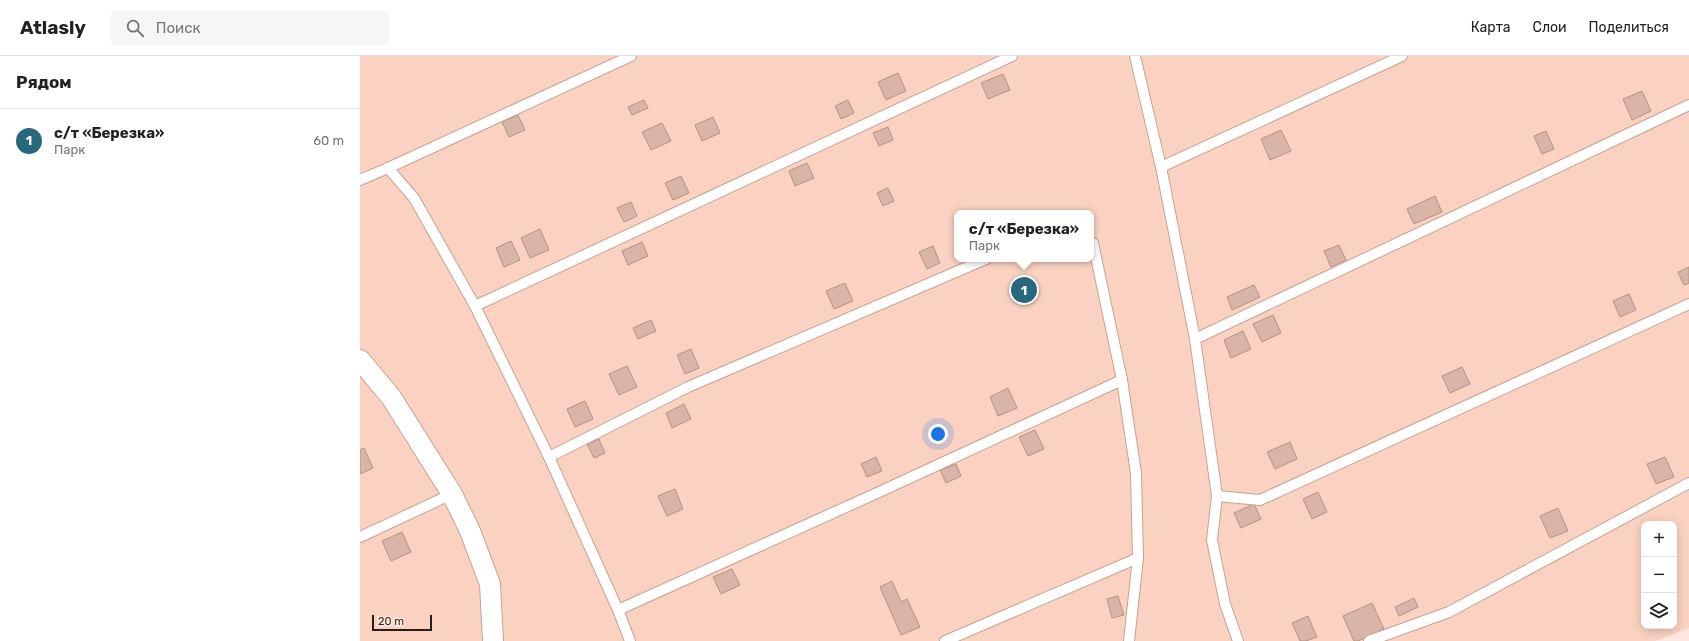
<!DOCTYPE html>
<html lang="ru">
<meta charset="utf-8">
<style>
:root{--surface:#fff;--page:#f6f6f6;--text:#222;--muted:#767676;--line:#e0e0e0;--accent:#27687c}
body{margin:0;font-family:Rubik,sans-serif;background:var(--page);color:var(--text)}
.controls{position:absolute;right:12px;bottom:12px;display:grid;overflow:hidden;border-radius:8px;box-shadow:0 2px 10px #0003}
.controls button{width:36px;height:36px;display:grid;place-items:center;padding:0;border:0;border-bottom:1px solid var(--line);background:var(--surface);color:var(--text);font:20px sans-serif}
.scale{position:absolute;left:12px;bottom:10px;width:60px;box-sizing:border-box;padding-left:4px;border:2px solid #2a1d17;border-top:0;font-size:11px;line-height:14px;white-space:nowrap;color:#2a1d17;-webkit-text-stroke:3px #ffe8df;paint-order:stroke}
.you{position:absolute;left:578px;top:378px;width:14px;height:14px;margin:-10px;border:3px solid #fff;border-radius:50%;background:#1a73e8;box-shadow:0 0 0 6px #1a73e833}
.badge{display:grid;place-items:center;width:26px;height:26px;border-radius:50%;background:var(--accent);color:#fff;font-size:13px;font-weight:700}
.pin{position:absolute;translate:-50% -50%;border:2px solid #fff;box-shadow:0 1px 4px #0006}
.popup{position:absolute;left:594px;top:154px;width:140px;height:52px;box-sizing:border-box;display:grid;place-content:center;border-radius:8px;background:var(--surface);filter:drop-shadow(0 1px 3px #0005);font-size:13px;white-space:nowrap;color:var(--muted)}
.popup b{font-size:15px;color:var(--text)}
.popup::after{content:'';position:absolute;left:50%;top:100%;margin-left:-8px;border:8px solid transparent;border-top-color:var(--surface)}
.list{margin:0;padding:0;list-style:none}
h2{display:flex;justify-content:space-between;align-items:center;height:52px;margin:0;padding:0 16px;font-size:17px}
h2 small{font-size:13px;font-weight:400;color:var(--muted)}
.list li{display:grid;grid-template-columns:26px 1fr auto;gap:12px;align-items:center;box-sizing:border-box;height:64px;padding:0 16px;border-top:1px solid var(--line)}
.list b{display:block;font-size:15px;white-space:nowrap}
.list p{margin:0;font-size:13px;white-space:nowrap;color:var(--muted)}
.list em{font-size:13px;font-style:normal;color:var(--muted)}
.icon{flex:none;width:22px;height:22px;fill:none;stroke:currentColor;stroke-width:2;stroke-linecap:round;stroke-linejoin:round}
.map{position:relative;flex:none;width:1329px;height:585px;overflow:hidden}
header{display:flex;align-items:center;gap:24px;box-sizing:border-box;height:56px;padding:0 20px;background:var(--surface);border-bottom:1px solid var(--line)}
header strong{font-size:19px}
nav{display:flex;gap:22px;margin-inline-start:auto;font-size:14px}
.search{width:280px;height:36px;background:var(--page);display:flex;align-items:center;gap:10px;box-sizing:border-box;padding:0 14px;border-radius:8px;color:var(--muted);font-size:15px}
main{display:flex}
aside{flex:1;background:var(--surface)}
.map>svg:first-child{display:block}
.green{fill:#fbd2c1;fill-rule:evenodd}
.building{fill:#d8b5a6;stroke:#b49283}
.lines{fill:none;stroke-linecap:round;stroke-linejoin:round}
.lane-casing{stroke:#c6a394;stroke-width:12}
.street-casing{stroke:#c6a394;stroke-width:22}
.lane{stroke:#fff;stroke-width:10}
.street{stroke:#fff;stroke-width:20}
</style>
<header>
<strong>Atlasly</strong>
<div class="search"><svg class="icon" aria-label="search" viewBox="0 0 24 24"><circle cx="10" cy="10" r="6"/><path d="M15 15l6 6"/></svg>Поиск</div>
<nav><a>Карта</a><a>Слои</a><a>Поделиться</a></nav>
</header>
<main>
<aside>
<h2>Рядом<small></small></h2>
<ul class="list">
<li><span class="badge">1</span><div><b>с/т «Березка»</b><p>Парк</p></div><em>60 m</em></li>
</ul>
</aside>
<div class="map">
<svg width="1329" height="585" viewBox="0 0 1329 585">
<rect width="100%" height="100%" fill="#ffe8df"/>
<path class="green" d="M0,0H1329V572L1295,585H0ZM597,157H731V203H597ZM1284,468H1314V570H1284Z"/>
<g class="building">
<path d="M538,17L546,35L526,44L518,26Z"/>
<path d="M643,18L650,34L628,43L621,27Z"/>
<path d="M1282,35L1291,55L1272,64L1263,43Z"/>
<path d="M284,44L288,52L272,59L268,51Z"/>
<path d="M488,44L494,57L481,63L475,50Z"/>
<path d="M158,59L165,74L149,81L142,66Z"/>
<path d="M353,61L360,77L342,85L335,69Z"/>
<path d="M302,67L311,85L291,94L282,76Z"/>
<path d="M528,71L533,84L519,90L513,77Z"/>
<path d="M921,74L931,95L910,104L901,83Z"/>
<path d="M1186,75L1194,93L1182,98L1174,80Z"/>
<path d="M447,107L454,122L435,130L429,115Z"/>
<path d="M321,120L329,137L313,144L305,127Z"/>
<path d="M528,132L534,145L523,150L517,137Z"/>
<path d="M1075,140L1082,156L1054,168L1047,153Z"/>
<path d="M271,146L277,160L264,166L257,152Z"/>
<path d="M180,173L189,194L170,202L161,182Z"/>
<path d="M151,185L160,204L144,211L136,192Z"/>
<path d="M282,186L288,200L268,209L262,195Z"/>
<path d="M979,189L986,204L971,211L964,195Z"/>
<path d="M573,190L580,207L567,213L559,196Z"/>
<path d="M1329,211V227L1324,229L1318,216Z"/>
<path d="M485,227L493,245L474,253L466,235Z"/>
<path d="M894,229L900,241L872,254L867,241Z"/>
<path d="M1269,238L1276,254L1260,261L1253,245Z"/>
<path d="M913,259L921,277L902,286L893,268Z"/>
<path d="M291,264L296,275L278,283L273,272Z"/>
<path d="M883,275L891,293L871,302L864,284Z"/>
<path d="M331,293L339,312L325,318L317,299Z"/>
<path d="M267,310L277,331L259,339L249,318Z"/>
<path d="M1102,311L1110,328L1090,337L1082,320Z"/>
<path d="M648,332L657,352L638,360L630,341Z"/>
<path d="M225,345L233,363L215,371L207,353Z"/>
<path d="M324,348L331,363L312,372L306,357Z"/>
<path d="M675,374L684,393L668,400L659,381Z"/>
<path d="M239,383L245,397L234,402L227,388Z"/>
<path d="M930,386L937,403L915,413L907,396Z"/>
<path d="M4,392L13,412L0,418V394Z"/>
<path d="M516,401L522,415L507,421L501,408Z"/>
<path d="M1305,401L1314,421L1296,428L1287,408Z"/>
<path d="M596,408L601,420L586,427L580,414Z"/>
<path d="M315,433L323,453L307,460L298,440Z"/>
<path d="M958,436L967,456L952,463L943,443Z"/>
<path d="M894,448L901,463L881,472L874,457Z"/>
<path d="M1198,452L1208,475L1190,482L1180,460Z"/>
<path d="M42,476L51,496L31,505L22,485Z"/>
<path d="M372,513L380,529L361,538L353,521Z"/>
<path d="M532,525L541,546L547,543L560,571L541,579L520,531Z"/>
<path d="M758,540L764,559L752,562L747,543Z"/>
<path d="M1054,542L1058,551L1039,560L1035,551Z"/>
<path d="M1012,547L1024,573L998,585H994L983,560Z"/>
<path d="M948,560L957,581L946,585H940L932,567Z"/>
</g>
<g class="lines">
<defs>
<g id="lane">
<path d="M775,0L801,111L835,283L857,440L852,484L865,548L878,585"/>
<path d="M801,111L1042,0"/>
<path d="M28,112L54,142L115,250L189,401L258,554L270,585"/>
<path d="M0,124L28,112L271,0"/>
<path d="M731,186L733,187L762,324L776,417L778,502L769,585"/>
<path d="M115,250L652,0"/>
<path d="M835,283L1329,49"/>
<path d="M189,401L328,331L626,203"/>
<path d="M857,440L900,444L1329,248"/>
<path d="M0,481L92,438"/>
<path d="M258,554L517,437L762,324"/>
<path d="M585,585L778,502"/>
<path d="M1009,585L1089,556L1329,427"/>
</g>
<path id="street" d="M0,304L31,341L92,438L110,475L130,528L133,585"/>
</defs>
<use href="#lane" class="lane-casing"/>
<use href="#street" class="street-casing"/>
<use href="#lane" class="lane"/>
<use href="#street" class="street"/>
</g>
</svg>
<div class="controls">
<button>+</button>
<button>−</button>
<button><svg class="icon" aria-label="layers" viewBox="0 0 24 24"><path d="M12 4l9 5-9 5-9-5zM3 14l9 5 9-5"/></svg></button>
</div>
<div class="scale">20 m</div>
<div class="you"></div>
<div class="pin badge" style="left:664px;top:234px">1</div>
<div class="popup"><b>с/т «Березка»</b>Парк</div>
</div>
</main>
